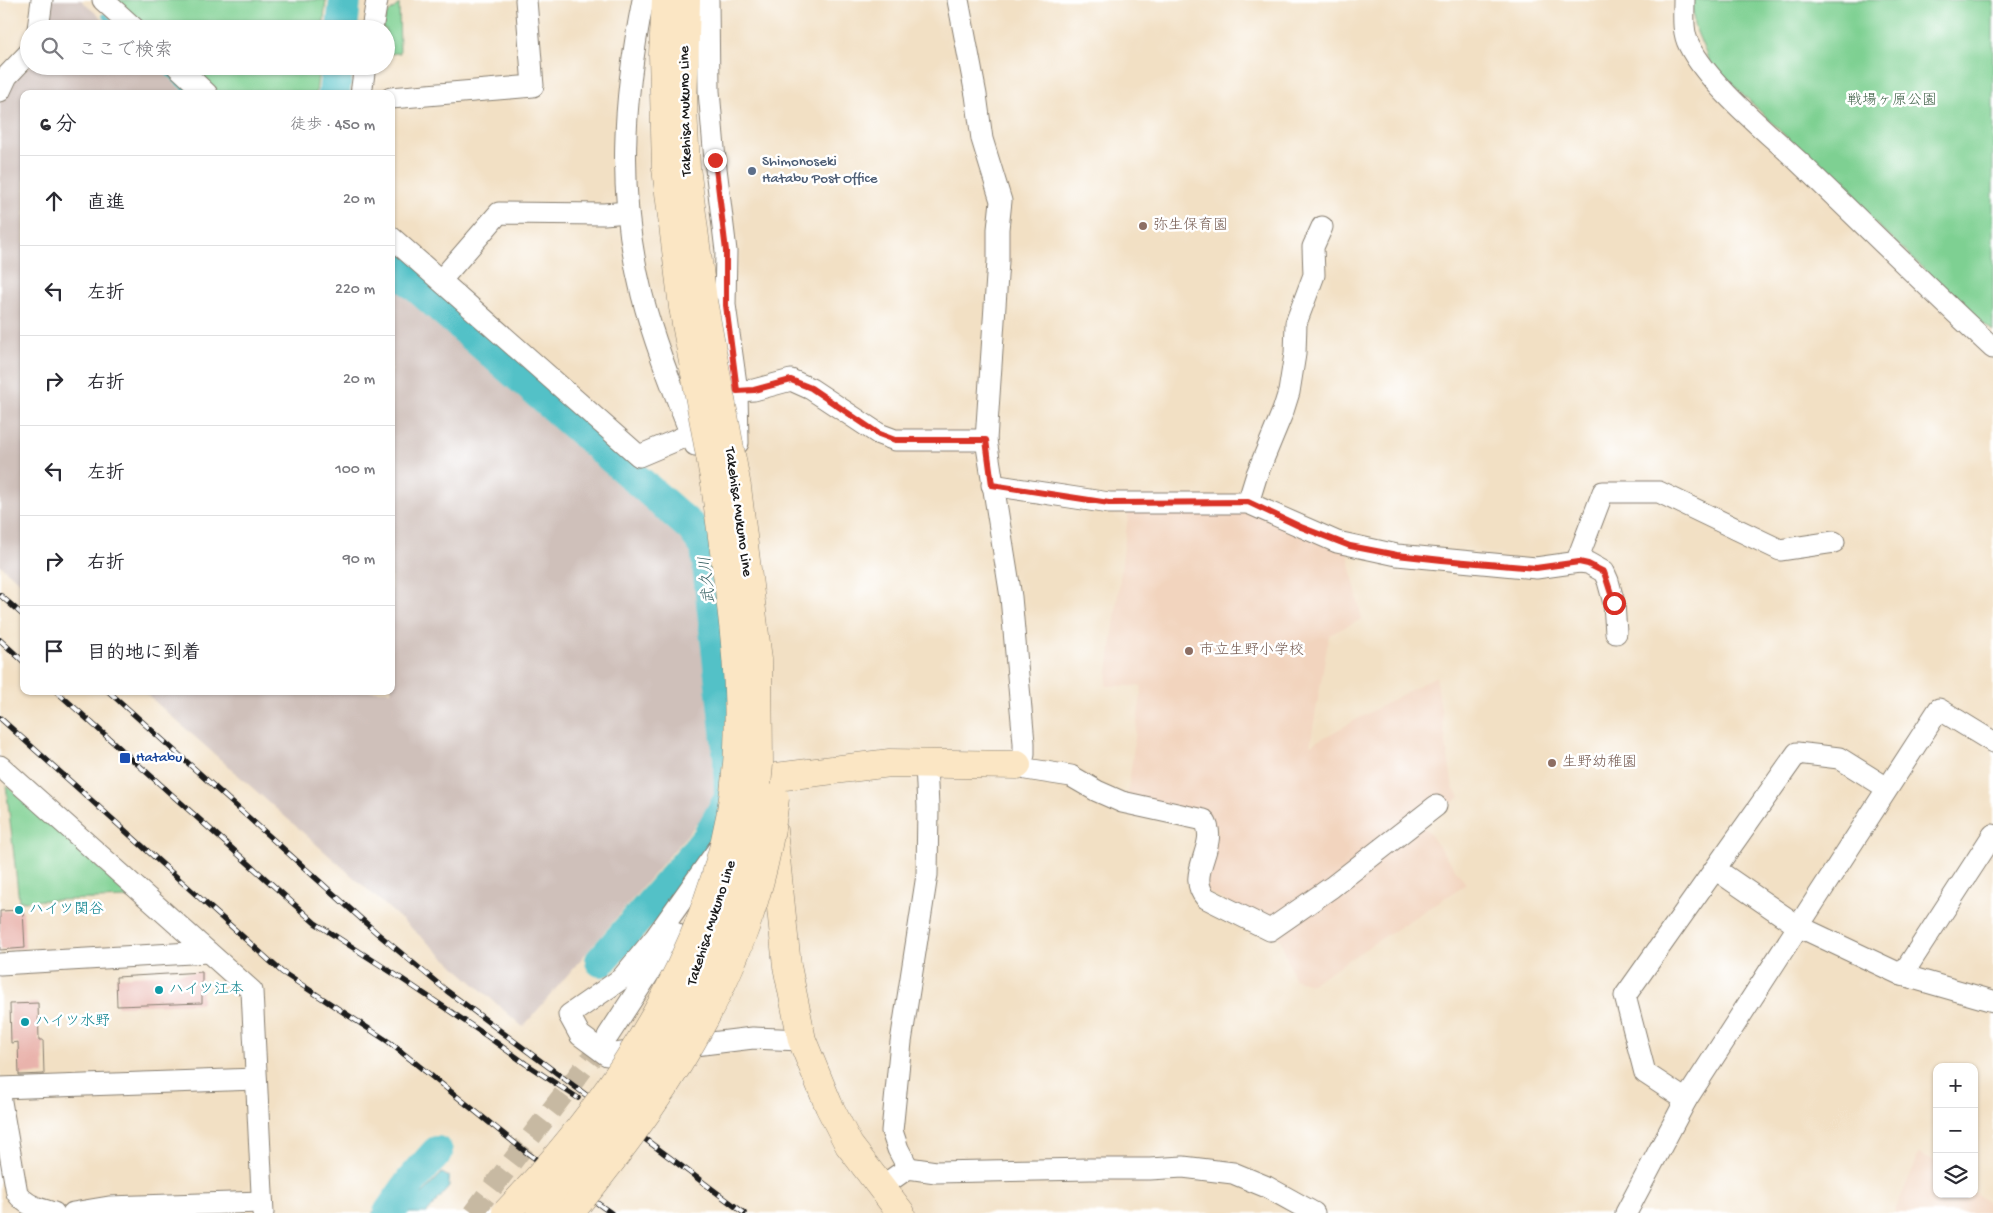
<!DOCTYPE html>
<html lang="ja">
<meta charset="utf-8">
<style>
:root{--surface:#fff;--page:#f7f7f7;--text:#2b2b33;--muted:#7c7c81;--line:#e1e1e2}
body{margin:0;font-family:"Gochi Hand","Klee One",sans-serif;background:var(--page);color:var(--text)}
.controls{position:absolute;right:15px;bottom:15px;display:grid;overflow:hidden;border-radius:10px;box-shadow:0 1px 4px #0004}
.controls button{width:45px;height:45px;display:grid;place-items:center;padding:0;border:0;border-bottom:1px solid var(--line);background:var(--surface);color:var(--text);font:25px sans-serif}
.stop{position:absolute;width:15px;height:15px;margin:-11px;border:4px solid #d93025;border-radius:50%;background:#fff}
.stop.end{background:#d93025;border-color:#fff;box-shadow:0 1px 5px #0008}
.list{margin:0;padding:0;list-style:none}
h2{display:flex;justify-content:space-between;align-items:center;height:65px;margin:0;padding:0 20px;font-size:21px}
h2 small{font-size:16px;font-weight:400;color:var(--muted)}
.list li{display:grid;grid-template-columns:32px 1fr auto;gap:15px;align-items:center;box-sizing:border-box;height:90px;padding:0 20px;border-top:1px solid var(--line)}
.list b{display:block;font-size:19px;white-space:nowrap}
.list em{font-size:16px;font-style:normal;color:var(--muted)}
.icon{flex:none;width:28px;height:28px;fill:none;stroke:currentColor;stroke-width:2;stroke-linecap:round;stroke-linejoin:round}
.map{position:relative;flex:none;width:1993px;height:1213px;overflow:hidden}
.search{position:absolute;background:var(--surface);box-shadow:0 1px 4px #0004;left:20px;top:20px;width:375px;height:55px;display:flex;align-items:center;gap:12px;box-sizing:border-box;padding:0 18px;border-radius:28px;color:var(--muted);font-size:19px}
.panel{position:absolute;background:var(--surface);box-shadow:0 1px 4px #0004;left:20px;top:90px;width:375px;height:605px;border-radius:10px}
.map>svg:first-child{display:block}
.built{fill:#f2d4be}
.industrial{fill:#cfc0ba}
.green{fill:#7ed092;stroke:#4d7657}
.water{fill:#53c1c7;stroke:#386e72}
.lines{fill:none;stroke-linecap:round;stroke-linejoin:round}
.stream{stroke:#53c1c7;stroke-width:5.5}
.river{stroke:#53c1c7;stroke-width:32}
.building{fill:#e9b3ac}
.street-tunnel{stroke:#c7b9a2;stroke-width:21;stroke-dasharray:21 11;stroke-linecap:butt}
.street-casing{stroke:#877e70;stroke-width:23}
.secondary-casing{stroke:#877e70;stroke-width:29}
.street{stroke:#fff;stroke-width:21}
.secondary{stroke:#fbe6c4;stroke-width:28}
.rail-casing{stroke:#1c1c1c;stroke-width:5.5}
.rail{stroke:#fff;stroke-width:4;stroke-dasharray:11;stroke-linecap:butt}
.secondary-bridge-casing{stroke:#877e70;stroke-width:29;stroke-linecap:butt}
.secondary-bridge{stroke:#fbe6c4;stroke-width:28}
.route{stroke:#d93025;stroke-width:6}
.service-dot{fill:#5c6f8a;stroke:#fff;stroke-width:2}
.education-dot{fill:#8d6e63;stroke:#fff;stroke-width:2}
.transit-dot{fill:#1a4fb4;stroke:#fff;stroke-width:2}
.culture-dot{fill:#0f9aa8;stroke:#fff;stroke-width:2}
.labels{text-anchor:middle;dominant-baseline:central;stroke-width:5;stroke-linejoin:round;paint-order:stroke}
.park-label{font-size:15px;fill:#43644b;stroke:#fff}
.street-label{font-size:15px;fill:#1c1c1c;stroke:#fff}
.service-label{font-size:15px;fill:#4e5e75;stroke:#fff;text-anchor:start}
.education-label{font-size:15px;fill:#785e54;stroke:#fff;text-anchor:start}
.transit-label{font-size:15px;fill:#164399;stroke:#fff;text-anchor:start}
.culture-label{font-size:15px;fill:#0d838f;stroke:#fff;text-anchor:start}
.water-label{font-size:16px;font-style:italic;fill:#325e60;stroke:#fff}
</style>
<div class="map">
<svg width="1993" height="1213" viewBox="0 0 1993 1213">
<rect width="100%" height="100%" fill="#fff"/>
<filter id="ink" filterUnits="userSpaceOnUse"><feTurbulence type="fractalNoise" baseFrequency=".02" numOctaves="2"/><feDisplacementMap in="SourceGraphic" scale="10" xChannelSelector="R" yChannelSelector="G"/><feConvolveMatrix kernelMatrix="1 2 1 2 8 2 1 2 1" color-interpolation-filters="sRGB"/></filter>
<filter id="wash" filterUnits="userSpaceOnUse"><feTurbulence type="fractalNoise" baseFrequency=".0096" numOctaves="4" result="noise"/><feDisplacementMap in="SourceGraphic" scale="20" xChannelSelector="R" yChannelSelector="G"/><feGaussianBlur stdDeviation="1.12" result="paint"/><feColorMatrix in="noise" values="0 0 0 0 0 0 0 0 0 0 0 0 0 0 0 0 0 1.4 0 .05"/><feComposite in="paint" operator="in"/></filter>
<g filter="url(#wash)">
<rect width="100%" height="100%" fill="#f2e0c4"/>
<g class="built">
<path d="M1236,507L1347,550L1362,619L1329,635L1310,745L1436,676L1453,788L1460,797L1424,826L1466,884L1311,984L1294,979L1281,941L1268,924L1204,890L1218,827L1127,798L1142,686H1106L1129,509Z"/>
<path d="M1919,1154L1937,1163V1194H1974V1192L1993,1208V1213H1894Z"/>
</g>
<g class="industrial">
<path d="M47,0H81L113,29H44Z"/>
<path d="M29,66H155L186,94H24V586L0,565V103L9,83Z"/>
<path d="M391,277L688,539L698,553L700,568L717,800L523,1027L143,691H391Z"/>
</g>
<g class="green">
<path d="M114,0H326L323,29H146Z"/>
<path d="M1692,0H1993V331L1978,320L1843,193L1709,61L1694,25Z"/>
<path d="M399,4L400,53L386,54V29H383L386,15Z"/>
<path d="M187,66H319L316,94H217Z"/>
<path d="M6,785L133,898L19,901Z"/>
</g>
<path class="water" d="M431,1158V1166L415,1192L422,1194L442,1173L449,1177V1187L427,1213H372L417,1165Z"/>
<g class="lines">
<g class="stream">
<path d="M105,16L118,29"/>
<path d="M160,66L191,94"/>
</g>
<g class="river">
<path d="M342,29L345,0"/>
<path d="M334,94L337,66"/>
<path d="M391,264L692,528L706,547L729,758L730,798L707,839L601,961"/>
<path d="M389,1213L412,1180L437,1152"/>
</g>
</g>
<g id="blocks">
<g class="building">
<path d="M23,910L25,948L0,950V911Z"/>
<path d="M202,972V1003L117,1006L116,977Z"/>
<path d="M38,1003L39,1040H43L44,1074L19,1075L18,1042L11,1043L10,1004Z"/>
</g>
</g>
</g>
<g filter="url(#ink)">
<use href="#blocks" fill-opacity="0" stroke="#877e70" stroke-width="1"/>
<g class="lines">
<path class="street-tunnel" d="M473,1213L608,1036"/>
<defs>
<g id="street">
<path d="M103,0L135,29"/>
<path d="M643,0C623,100 617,195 642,295C655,346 676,396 695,445"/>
<path d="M708,0L709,91L715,160L726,251L725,305L737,391L738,443"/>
<path d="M958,0L976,95L982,139L1001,201L998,229V261L986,440L1011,597L1024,743V755L1017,765L1026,769L1071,776L1097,791L1122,802L1204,820C1221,844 1184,874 1206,898L1270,930L1332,887L1436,806"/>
<path d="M1684,0C1684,14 1682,32 1689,45C1709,85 1765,130 1798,161C1863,223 1927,287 1993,348"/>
<path d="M38,29L42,0"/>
<path d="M372,29L377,0"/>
<path d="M177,66L207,94"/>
<path d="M0,91L7,76L29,53"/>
<path d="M361,94L365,66"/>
<path d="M391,98L533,86L526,0"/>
<path d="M391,237L639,456L691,434L737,391L754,390L791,380L811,389L879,434L895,440H986"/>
<path d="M441,280L499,213L604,214L628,212"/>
<path d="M992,485L1109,503H1248L1337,542L1397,555L1536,568L1579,562L1588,563L1604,572L1608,581L1614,603L1616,633"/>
<path d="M1248,503L1257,474L1283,411L1289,392L1295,354L1296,323L1314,275L1313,247L1322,227"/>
<path d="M1579,562V555L1603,492H1659L1780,550L1834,542"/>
<path d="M0,766L252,991L263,1213"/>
<path d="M1715,869L1798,926L1902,975L1993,1001"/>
<path d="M0,964L208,952"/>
<path d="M1902,975L1993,835"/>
<path d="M608,1036L675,933"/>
<path d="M678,1047L753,1038L802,1040"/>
<path d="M645,1050L607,1055L580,1035L569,1015L621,979L655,938L719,848"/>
<path d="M0,1088L256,1079"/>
<path d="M0,1096L17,1193C26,1206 40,1209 54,1213"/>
<path d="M1686,1100L1645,1073L1625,996L1797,753L1839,758L1887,788"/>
<path d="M908,1168L898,1149L892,1131L901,1042L927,875L928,807L926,764"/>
<path d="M881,1187L908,1168L936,1172L1090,1169H1150L1183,1167L1233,1173L1267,1187L1314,1213"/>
<path d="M73,1213L109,1207L262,1202"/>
<path d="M1626,1213L1686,1100L1939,709L1993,742"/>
</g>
<g id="secondary">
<path d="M666,0L663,54L666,168L683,307"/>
<path d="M686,0L683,108L686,167L703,301"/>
<path d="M768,778L890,763L1017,765"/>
<path d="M773,830L787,966L802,1040L829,1106L849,1145L901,1213"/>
</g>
</defs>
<use href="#street" class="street-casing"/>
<use href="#secondary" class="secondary-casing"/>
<use href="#street" class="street"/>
<use href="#secondary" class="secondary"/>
<defs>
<g id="rail">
<path d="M0,595L24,616"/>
<path d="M0,640L24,662"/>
<path d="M56,691L315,923L402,979L487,1036L526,1064L578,1098"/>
<path d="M108,691L378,934L447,991L744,1213"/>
<path d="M0,718L282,972L389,1042L526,1152L611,1213"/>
</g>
</defs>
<use href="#rail" class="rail-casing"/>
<use href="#rail" class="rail"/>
<defs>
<g id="secondary-bridge">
<path d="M683,307L720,511"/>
<path d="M506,1213C625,1089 730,924 738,748C742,662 727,577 716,492"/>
<path d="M540,1213L566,1184L608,1130L649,1069L713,958L736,893L754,820L759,764L758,660L737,487L703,301"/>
<path d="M570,1213C670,1092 759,957 775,798"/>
</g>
</defs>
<use href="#secondary-bridge" class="secondary-bridge-casing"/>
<use href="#secondary-bridge" class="secondary-bridge"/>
</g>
</g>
<g class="lines" filter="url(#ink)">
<path class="route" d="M715,160L726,251V305L737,391L754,390L791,380L811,388L879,434L895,440H986L992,485L1109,503L1248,502L1301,527L1350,546L1397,555L1442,560L1536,568L1579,562L1588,564L1604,572L1614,603"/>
</g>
<circle class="service-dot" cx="752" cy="171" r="5"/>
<g class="education-dot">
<circle cx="1143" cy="226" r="5"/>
<circle cx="1189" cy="651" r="5"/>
<circle cx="1552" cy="763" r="5"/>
</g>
<rect class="transit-dot" x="119" y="752" width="12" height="12" rx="2.5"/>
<g class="culture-dot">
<circle cx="19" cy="910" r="5"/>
<circle cx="159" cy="990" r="5"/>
<circle cx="25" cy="1022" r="5"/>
</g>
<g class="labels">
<g class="park-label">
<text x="1892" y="101">戦場ヶ原公園</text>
</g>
<g class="street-label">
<text transform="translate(686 111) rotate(-91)">Takehisa Mukuno Line</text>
<text transform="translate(738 512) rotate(82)">Takehisa Mukuno Line</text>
<text transform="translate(712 923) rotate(-72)">Takehisa Mukuno Line</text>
</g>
<g class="service-label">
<text x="762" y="162">Shimonoseki<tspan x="762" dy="17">Hatabu Post Office</tspan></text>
</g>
<g class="education-label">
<text x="1153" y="226">弥生保育園</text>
<text x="1199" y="651">市立生野小学校</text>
<text x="1562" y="763">生野幼稚園</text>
</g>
<g class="transit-label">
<text x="136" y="758">Hatabu</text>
</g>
<g class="culture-label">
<text x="29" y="910">ハイツ関谷</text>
<text x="169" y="990">ハイツ江本</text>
<text x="35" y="1022">ハイツ水野</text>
</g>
<g class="water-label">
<text transform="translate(709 580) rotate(-96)">武久川</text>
</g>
</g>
</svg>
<div class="controls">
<button>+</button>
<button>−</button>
<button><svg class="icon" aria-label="layers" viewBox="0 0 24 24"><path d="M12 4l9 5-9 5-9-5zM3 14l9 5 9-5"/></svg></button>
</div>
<div class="stop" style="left:1614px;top:603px"></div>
<div class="stop end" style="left:715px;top:160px"></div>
<div class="search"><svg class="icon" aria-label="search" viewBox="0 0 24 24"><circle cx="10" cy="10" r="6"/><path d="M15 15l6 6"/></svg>ここで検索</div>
<section class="panel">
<h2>6 分<small>徒歩 · 450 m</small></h2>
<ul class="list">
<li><svg class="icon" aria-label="ahead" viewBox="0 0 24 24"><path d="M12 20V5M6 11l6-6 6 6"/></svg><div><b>直進</b></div><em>20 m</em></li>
<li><svg class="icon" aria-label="left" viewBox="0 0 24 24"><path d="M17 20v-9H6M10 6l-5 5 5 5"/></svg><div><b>左折</b></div><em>220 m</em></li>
<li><svg class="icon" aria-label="right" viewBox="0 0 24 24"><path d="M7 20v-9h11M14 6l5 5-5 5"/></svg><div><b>右折</b></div><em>20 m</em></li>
<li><svg class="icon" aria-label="left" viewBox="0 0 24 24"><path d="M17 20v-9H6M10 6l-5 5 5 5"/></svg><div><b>左折</b></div><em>100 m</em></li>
<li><svg class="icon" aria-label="right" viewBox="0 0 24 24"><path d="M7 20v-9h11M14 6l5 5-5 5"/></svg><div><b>右折</b></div><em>90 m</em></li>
<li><svg class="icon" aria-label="arrive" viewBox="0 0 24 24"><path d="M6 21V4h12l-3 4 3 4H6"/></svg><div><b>目的地に到着</b></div></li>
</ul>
</section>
</div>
